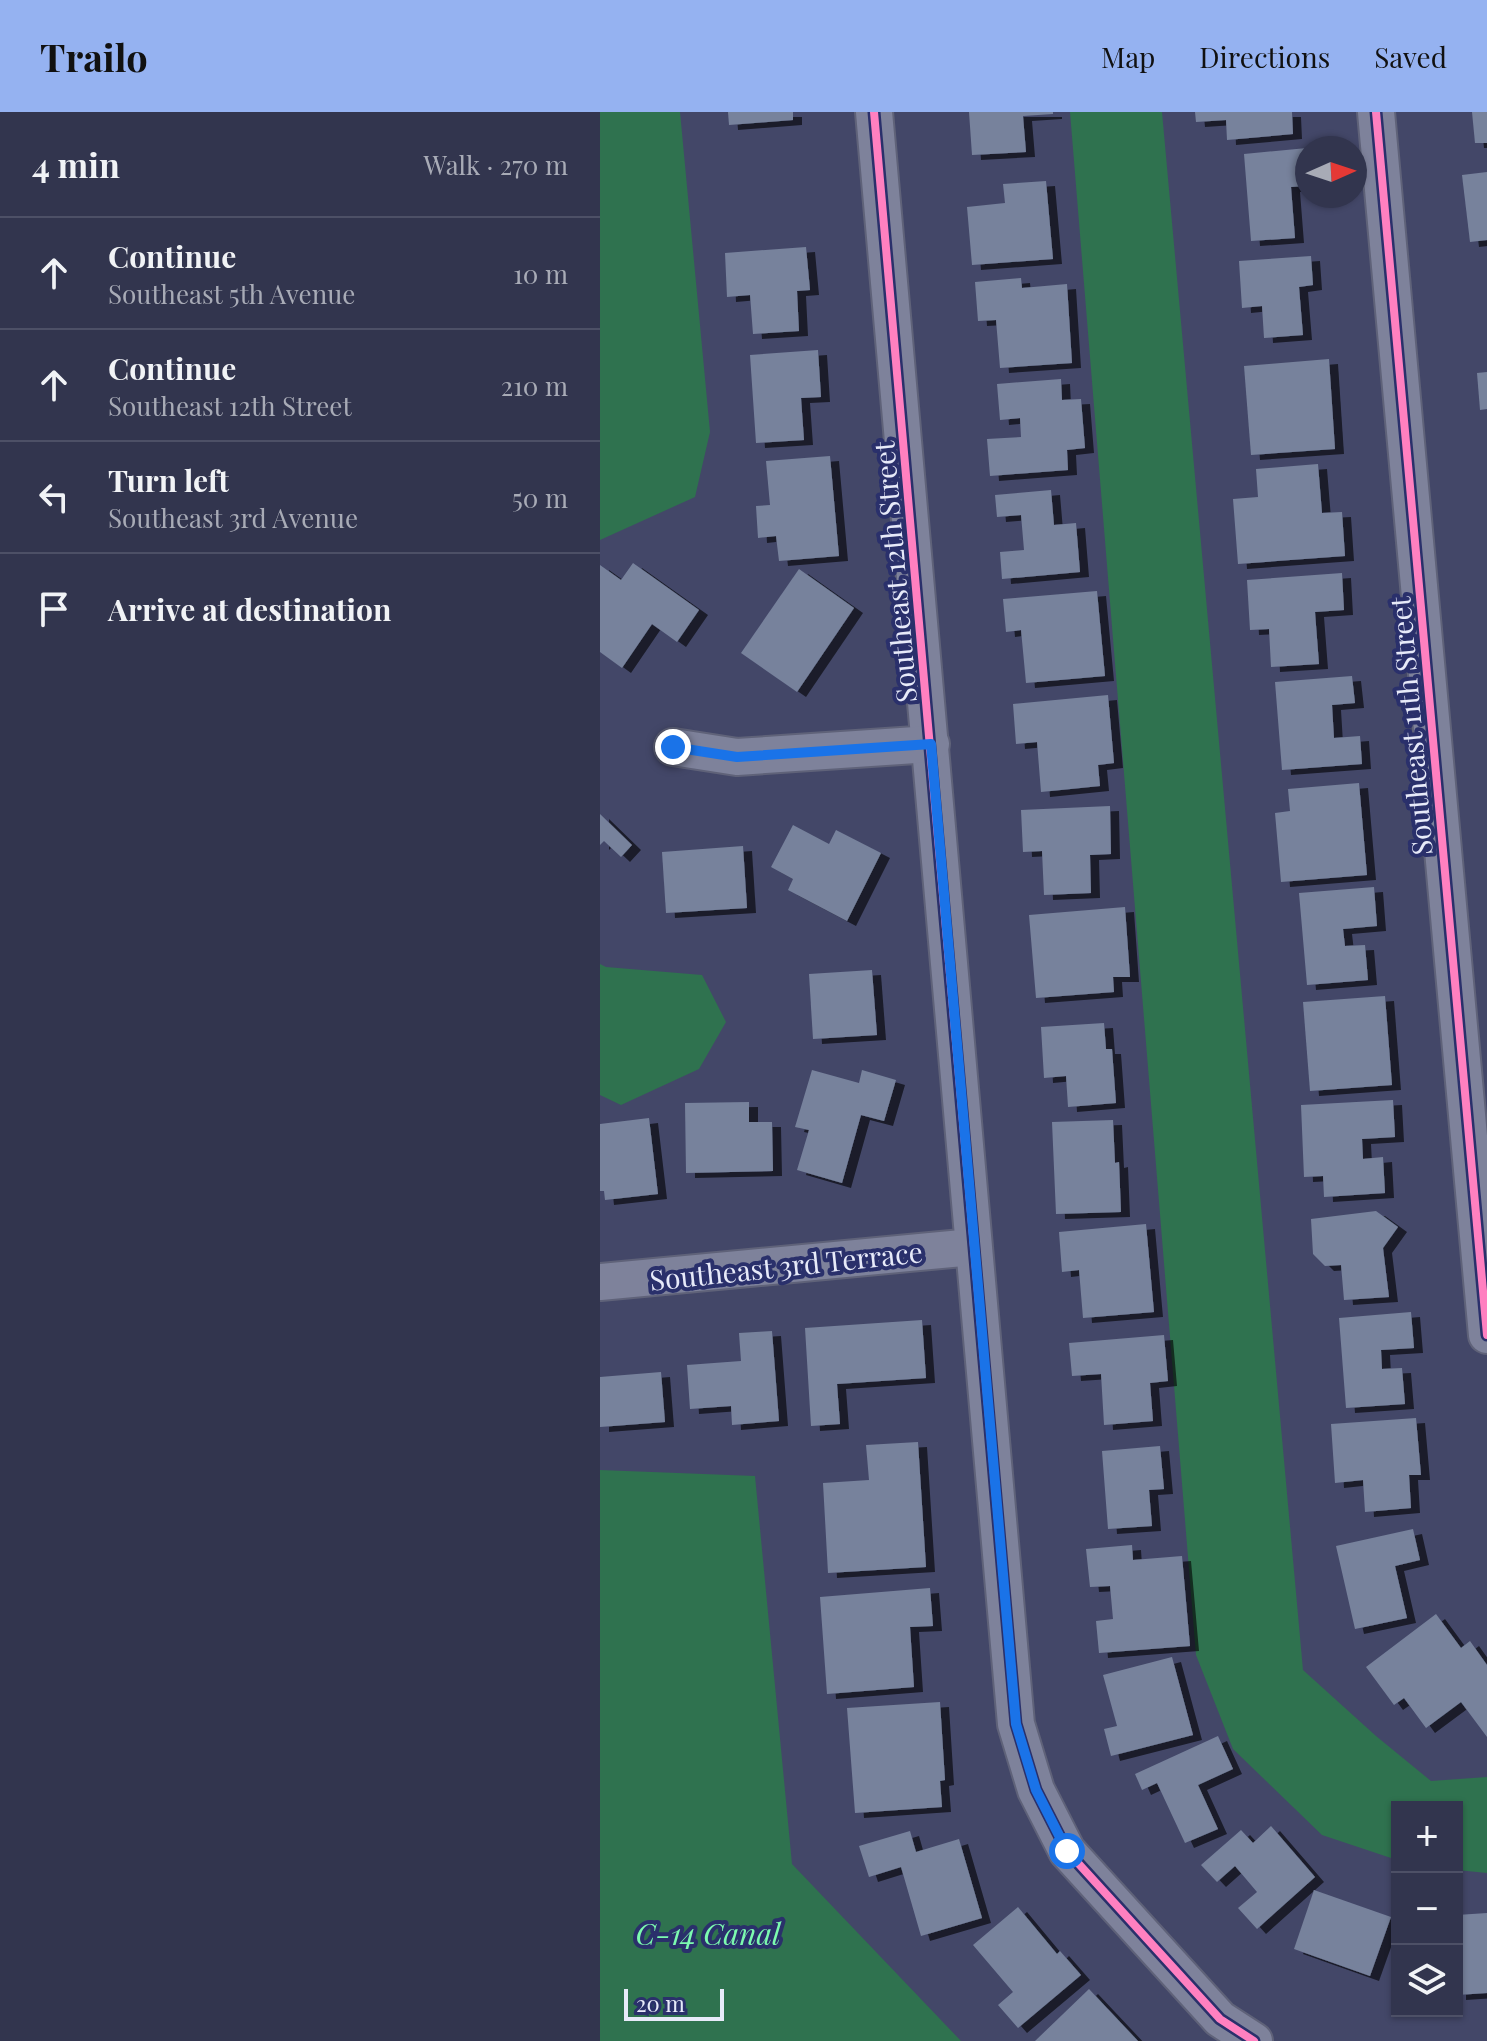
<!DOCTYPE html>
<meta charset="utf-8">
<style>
:root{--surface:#32354e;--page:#3a3d55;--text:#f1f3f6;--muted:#a8abb6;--line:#4d5066;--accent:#95b2f1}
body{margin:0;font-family:"Playfair Display",serif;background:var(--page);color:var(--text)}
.controls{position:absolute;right:24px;bottom:24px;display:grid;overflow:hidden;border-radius:0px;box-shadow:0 2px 6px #0004}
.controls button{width:72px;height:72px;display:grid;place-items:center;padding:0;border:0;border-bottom:2px solid var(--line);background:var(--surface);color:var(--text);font:40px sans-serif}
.compass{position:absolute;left:695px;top:24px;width:72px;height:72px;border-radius:50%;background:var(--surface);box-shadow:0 2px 6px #0004;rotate:87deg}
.scale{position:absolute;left:24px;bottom:20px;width:100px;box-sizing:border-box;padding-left:8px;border:4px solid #e7eaf9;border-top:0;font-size:22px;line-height:28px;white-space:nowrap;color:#e7eaf9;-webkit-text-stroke:6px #2a306b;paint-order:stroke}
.stop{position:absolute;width:24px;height:24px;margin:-18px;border:6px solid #1a73e8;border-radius:50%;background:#fff}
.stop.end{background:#1a73e8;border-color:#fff;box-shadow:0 2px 8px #0008}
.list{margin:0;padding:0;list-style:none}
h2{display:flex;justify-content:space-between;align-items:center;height:104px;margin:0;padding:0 32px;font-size:34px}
h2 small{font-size:26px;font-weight:400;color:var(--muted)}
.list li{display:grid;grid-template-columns:52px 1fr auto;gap:24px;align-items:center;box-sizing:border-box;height:112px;padding:0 32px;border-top:2px solid var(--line)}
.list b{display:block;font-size:30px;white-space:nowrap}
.list p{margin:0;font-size:26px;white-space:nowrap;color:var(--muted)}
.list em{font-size:26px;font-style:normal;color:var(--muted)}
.icon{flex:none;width:44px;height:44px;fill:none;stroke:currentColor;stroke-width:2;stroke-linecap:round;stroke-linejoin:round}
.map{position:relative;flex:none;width:887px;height:1929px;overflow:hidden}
header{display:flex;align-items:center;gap:48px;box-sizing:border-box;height:112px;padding:0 40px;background:var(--accent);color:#111}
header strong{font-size:38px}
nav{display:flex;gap:44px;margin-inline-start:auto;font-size:28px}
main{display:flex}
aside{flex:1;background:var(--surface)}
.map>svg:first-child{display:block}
.water{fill:#2f724f}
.building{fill:#77829c;filter:url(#shadow)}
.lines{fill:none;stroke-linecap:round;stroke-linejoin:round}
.street-casing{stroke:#5f6279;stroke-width:40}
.street{stroke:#7e829b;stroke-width:36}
.cycleway-casing{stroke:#2a306b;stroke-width:13}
.cycleway{stroke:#ff80c0;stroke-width:8}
.route{stroke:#1a73e8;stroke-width:10}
.labels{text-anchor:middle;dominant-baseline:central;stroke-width:8;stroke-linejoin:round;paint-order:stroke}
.street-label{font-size:28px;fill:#e7eaf9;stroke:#2a306b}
.water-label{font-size:30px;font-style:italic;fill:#7cfaaf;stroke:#2a306b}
</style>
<header>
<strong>Trailo</strong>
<nav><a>Map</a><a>Directions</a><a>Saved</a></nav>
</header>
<main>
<aside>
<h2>4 min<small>Walk · 270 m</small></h2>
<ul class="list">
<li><svg class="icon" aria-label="ahead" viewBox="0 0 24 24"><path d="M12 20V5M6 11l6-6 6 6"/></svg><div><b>Continue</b><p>Southeast 5th Avenue</p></div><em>10 m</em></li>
<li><svg class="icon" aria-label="ahead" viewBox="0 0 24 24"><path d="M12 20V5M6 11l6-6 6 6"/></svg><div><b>Continue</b><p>Southeast 12th Street</p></div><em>210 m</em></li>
<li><svg class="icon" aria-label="left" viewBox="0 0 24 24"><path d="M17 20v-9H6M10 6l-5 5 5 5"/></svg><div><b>Turn left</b><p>Southeast 3rd Avenue</p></div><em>50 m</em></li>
<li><svg class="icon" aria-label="arrive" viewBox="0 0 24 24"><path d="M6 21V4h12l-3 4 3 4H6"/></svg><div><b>Arrive at destination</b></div></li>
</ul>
</aside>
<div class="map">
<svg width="887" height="1929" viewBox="0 0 887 1929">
<defs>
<filter id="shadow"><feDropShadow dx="9" dy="5" stdDeviation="0" flood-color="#0009"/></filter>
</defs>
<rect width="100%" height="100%" fill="#434768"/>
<g class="water">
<path d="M0,0H80L110,320L95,385L0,428Z"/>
<path d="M470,0H562L703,1558L776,1624L831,1669L887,1665V1761L857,1758V1695H797V1748L722,1723L633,1637L596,1543Z"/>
<path d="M0,852L6,855L102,863L126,910L99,957L21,993L0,983Z"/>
<path d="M0,1358L155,1364L192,1752L361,1929H0Z"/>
</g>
<g class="building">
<path d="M128,0H193V8L129,13Z"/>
<path d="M369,0H453V2L423,4L426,40L372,43Z"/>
<path d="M595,0H692L693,22L627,28L626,8L596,10Z"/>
<path d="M872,0H887V31H875Z"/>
<path d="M707,36V74L691,75L695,126L651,129L644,42Z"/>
<path d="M887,60V128L870,130L862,63Z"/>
<path d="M446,69L453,147L372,153L367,95L405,91L403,72Z"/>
<path d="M206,135L210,178L197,179L199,219L153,222L150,183L127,185L125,141Z"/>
<path d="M711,144L713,173L699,175L703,223L664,226L662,194L642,196L639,149Z"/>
<path d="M421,166L422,176L467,172L472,251L400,256L396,208L378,209L375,170Z"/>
<path d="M218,238L221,285L201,286L204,328L156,331L150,243Z"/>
<path d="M729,247L735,337L651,343L644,254Z"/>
<path d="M887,260V297L880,298L877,261Z"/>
<path d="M461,267L462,288L481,287L485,336L467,338L468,358L390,364L387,327L421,325L420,306L400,308L397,272Z"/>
<path d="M230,344L239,444L179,449L176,424L158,426L156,394L170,393L166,349Z"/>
<path d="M718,352L722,401L742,400L745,444L638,452L633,387L658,385L656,357Z"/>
<path d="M451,378L454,413L476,411L480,460L402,467L400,440L424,438L421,403L397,405L395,383Z"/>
<path d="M33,451L99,498L77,530L52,512L22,556L0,540V453L21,468Z"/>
<path d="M199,457L254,496L197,580L141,541Z"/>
<path d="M742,461L744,498L715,500L719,552L671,555L669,517L650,518L647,468Z"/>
<path d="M497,479L505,564L426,571L421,518L406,520L403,487Z"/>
<path d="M752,564L755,591L732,593L734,626L760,624L762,652L682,658L675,570Z"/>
<path d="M508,583L514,651L498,653L500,674L441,680L437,630L416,632L413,592Z"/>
<path d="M759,671L767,763L681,770L675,701L690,699L688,677Z"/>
<path d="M510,694L511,742L490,743L491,781L444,783L442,739L423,740L421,698Z"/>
<path d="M0,702L32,733L21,745L4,729L0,733Z"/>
<path d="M193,713L229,732L236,718L281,741L247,809L188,778L193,767L171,755Z"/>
<path d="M143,734L147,796L66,801L62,740Z"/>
<path d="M774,775L777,814L743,817L745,834L765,833L768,868L707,873L699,781Z"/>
<path d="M525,795L530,865H513L514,880L436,886L429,803Z"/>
<path d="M272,858L277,923L213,927L209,862Z"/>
<path d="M785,884L792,973L710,979L703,890Z"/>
<path d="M504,911L506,937H512L516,991L468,995L466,964L444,966L441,915Z"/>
<path d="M212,958L259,971L262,958L296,968L284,1009L261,1003L242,1071L197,1058L209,1018L195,1015Z"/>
<path d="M793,988L795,1025L762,1027L763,1047L783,1045L785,1081L724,1085L723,1064L704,1065L701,993Z"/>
<path d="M149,990V1010H172L173,1059L86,1061L85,991Z"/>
<path d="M49,1006L58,1082L5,1088L4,1079H0V1012Z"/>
<path d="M513,1008L515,1051L519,1050L521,1100L456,1102L452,1010Z"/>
<path d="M776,1099L798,1115L783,1136L789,1185L744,1188L741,1153L725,1154L713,1142L711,1107Z"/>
<path d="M546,1112L554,1200L483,1206L479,1158L462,1160L459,1120Z"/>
<path d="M811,1200L814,1236L781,1238L782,1257L802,1256L805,1292L746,1296L739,1206Z"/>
<path d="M322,1208L326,1266L237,1272L240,1312L211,1314L205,1216Z"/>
<path d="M172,1219L179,1309L132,1313L131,1294L90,1297L87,1253L141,1249L139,1221Z"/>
<path d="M564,1223L568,1269L550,1271L553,1309L504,1313L501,1262L472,1264L469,1231Z"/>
<path d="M61,1260L65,1310L0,1315V1265Z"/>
<path d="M816,1306L821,1363H809L811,1396L765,1400L763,1368L735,1371L731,1312Z"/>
<path d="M318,1330L326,1455L228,1461L223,1371L269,1368L266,1333Z"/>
<path d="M560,1334L564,1377L549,1378L552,1414L508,1417L502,1339Z"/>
<path d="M813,1417L820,1448L795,1454L807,1506L755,1517L736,1434Z"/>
<path d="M532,1433L533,1448L582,1444L590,1534L499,1541L496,1509L513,1507L510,1474L490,1475L486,1437Z"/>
<path d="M330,1476L333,1514L310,1515L314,1575L227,1582L220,1485Z"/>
<path d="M836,1502L861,1536L870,1529L887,1553V1625L861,1590L826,1616L804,1586L794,1593L766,1555Z"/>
<path d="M572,1545L593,1623L511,1644L504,1617L517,1614L503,1563Z"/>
<path d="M340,1590L345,1668L340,1669L342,1695L255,1701L247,1596Z"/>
<path d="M618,1624L633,1657L598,1673L618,1717L585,1731L557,1671L542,1678L535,1662Z"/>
<path d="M671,1714L715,1765L657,1817L638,1796L657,1780L635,1754L617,1770L601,1753L641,1718L653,1731Z"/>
<path d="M310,1719L316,1740L359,1727L382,1806L321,1824L301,1755L269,1765L259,1734Z"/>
<path d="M714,1778L791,1805L770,1864L694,1837Z"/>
<path d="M418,1795L457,1842L460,1839L481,1863L418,1916L398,1893L413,1880L373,1833Z"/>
<path d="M887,1801V1881L857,1883V1803Z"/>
<path d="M489,1877L538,1929H435Z"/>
</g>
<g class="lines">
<defs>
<g id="street">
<path d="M274,0L416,1612L436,1678L467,1739L620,1907L654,1929"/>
<path d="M776,0L887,1223"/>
<path d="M73,635L137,645L331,632"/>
<path d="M0,1170L373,1135"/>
</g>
</defs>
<use href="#street" class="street-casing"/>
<use href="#street" class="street"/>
<defs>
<g id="cycleway">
<path d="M274,0L416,1612L436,1678L467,1739L620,1907L654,1929"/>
<path d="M776,0L887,1223"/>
</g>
</defs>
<use href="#cycleway" class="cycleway-casing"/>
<use href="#cycleway" class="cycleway"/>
</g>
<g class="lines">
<path class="route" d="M73,635L137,645L331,632L416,1612L436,1678L467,1739"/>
</g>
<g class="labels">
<g class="street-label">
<text transform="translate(294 460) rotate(-95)">Southeast 12th Street</text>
<text transform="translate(810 614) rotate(-95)">Southeast 11th Street</text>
<text transform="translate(186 1153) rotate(-6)">Southeast 3rd Terrace</text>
</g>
<g class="water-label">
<text x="108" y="1821">C-14 Canal</text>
</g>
</g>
</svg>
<div class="controls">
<button>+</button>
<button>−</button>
<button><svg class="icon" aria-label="layers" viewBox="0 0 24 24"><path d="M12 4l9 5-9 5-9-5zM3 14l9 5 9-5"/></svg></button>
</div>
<svg class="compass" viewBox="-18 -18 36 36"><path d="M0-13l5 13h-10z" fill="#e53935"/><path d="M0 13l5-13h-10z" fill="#a8abb6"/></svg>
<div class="scale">20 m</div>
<div class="stop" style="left:467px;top:1739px"></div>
<div class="stop end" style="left:73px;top:635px"></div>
</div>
</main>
